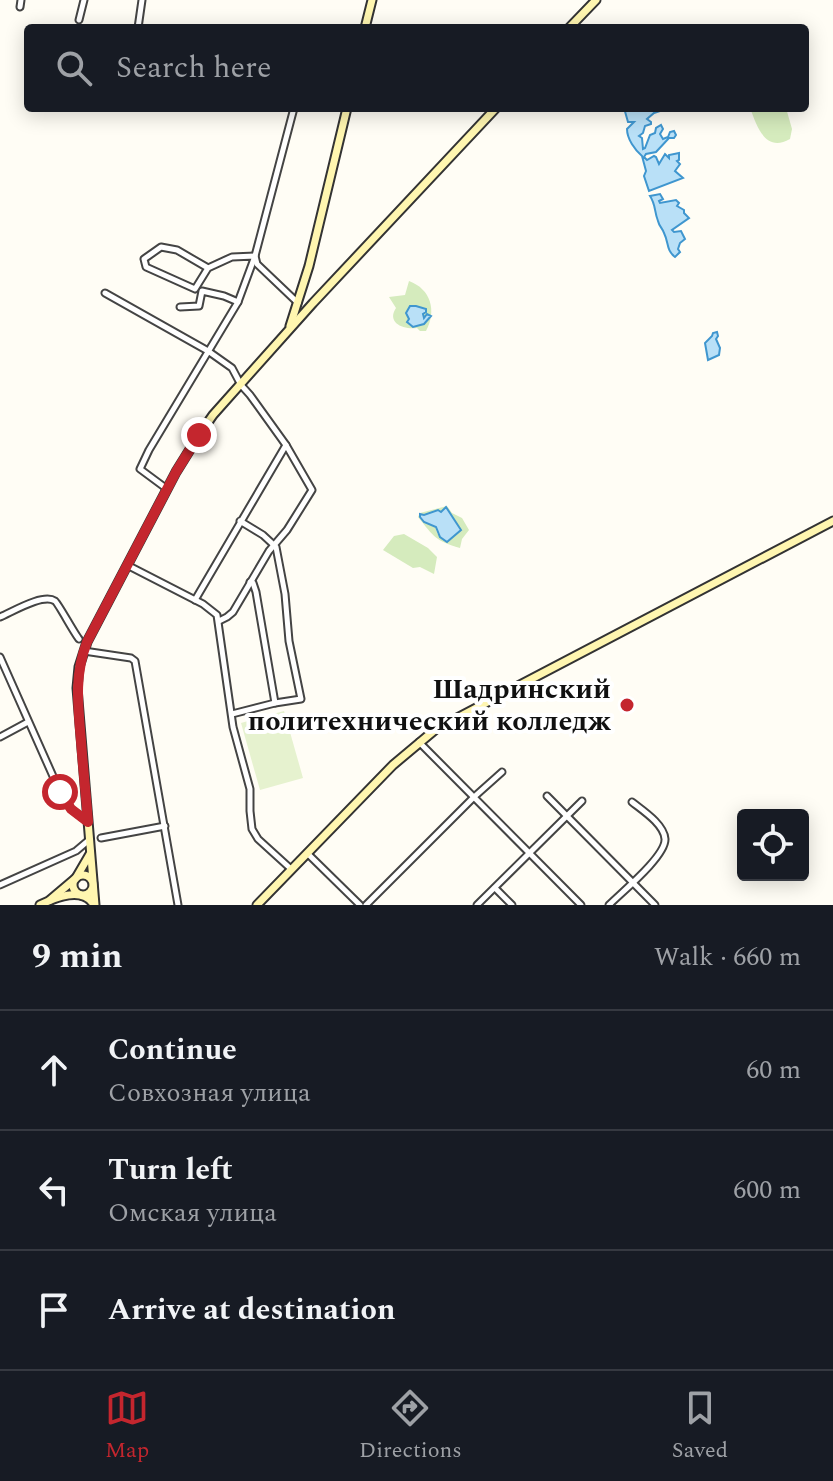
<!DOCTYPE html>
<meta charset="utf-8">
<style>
:root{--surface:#171b24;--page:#20242c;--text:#f1f3f6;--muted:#9ea1a6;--line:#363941;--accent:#c4262e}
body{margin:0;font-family:Spectral,serif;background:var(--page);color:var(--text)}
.controls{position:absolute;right:24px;bottom:24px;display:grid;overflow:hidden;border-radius:8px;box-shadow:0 4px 20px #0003}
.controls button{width:72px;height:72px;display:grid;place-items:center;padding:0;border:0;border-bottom:2px solid var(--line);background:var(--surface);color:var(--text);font:40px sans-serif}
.stop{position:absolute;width:24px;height:24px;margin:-18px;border:6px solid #c4262e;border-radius:50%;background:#fff}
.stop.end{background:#c4262e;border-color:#fff;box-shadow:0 2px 8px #0008}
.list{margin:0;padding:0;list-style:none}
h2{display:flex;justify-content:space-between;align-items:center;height:104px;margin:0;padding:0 32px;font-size:34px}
h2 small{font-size:26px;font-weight:400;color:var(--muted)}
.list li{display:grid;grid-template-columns:52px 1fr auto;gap:24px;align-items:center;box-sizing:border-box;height:120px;padding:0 32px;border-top:2px solid var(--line)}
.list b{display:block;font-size:30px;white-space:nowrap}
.list p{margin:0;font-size:26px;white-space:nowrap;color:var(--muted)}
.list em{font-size:26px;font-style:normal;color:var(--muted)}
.icon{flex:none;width:44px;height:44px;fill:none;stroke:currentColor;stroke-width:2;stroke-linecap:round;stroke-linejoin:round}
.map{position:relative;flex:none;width:833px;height:905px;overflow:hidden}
.search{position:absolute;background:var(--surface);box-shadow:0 4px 20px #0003;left:24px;right:24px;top:24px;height:88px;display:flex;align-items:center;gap:20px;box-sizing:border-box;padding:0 28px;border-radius:8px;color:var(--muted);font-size:30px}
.sheet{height:464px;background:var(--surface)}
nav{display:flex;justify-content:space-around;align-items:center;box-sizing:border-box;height:112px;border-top:2px solid var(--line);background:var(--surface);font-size:22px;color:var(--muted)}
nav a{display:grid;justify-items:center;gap:4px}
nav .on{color:var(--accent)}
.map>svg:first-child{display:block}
.green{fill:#d5ebbd;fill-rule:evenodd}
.pitch{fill:#e6f2cf}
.water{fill:#b9e0f7;stroke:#3f96cf;stroke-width:2}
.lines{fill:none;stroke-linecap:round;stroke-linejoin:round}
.street-casing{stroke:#444;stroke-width:9}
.secondary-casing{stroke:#333;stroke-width:11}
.street{stroke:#fff;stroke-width:5}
.secondary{stroke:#fff6b0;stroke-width:7}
.route{stroke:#c4262e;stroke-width:10}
.poi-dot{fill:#c4262e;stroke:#fff;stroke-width:3}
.labels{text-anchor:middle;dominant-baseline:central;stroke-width:8;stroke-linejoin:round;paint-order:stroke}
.poi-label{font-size:28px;font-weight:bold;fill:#111;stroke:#fff;text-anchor:end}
</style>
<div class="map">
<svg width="833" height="905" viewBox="0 0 833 905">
<rect width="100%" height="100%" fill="#fffdf5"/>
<g class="green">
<path d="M750,108H786L792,129L790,139C765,153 757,126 750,108Z"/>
<path d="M409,281C431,289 437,311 426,331H420L417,328C404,330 386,323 396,308L389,297L405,295Z"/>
<path d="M447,506L452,513L462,518L469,530L462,539L460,548C436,541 434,537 418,517L420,513ZM435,512L450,513L456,526L443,540L437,533L436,527L424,522L423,519Z"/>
<path d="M404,534L428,548L437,557L434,574L420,567L413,568L383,550L394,536Z"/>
</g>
<path class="pitch" d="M284,711L303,778L260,790L241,723Z"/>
<g class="water">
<path d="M624,108L632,110L645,108L646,110L660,111L654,113L647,119L651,122V124L645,126L643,133L639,136L642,138L643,149L645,148L650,135L655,133L656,128L661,125L663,129L660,134L663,139L668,137L670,132L674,131L676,135L674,138H669L656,152L646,154L644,157L647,160L654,156L656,157L659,164L665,154L669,158V155L679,153V160L677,161L680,164L675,171L683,178L649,191L644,176L646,171L642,156C635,150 627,139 627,129L634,122H628Z"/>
<path d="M660,194L663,199L659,201L660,203L676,200L679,203L677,206L684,210V213L689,218L672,230L674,232L681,231L685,239L680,243L678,249L680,252L675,257C666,250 669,243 664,233C663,229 659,226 658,221C654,211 656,205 650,196Z"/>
<path d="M410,306H416L426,309V312L423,314L424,318L427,314L431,316L424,324L413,327L407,322L409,319L406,313Z"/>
<path d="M717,332L718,336L716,339L720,348L719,355L708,360L705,343L712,336L713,333Z"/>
<path d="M446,507L461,530L447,542L440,537L436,527L424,522L420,517V514L424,515L438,510L441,512Z"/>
</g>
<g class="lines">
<defs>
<g id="street">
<path d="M20,7L21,0"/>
<path d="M79,20L84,0"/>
<path d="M138,28L142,0"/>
<path d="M294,108L255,256L257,264L298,303"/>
<path d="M105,293L208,351L232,368L241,385L250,395L286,445L312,490L287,530L269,551L233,612L227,617L219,621"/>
<path d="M180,307L199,306L202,291L224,296L238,302"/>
<path d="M167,489L140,469L149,450L238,302L255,256L232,257L208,268L195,289L146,267L144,259L161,247L177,250L208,268"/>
<path d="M127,565L203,604L217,615L233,727L250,789V811L252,829L258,839L291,869"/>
<path d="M250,582L253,583L256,592L275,703"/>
<path d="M195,600L286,445"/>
<path d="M0,617C12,612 43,593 55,601C58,603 74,633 79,639"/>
<path d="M84,651L131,658L135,661L178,905"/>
<path d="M0,657L60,792L71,809L88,822"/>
<path d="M232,714L275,703L301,699L289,641L285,594L276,547L263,535L240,521"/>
<path d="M0,737L28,722"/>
<path d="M419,742L581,905"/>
<path d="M547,796L655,905"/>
<path d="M101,838L165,826"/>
<path d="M307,853L360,905"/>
<path d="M0,885L76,851L89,840"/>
<path d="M495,888L512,905"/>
<path d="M366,905L474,797L502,772"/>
<path d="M477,905L582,801"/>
<path d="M609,905C622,892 666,856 665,839C664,824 642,810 632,802"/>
</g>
<g id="secondary">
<path d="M365,28L372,0"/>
<path d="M569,28L596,0"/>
<path d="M290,326L309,266L347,108"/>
<circle cx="83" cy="885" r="10"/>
<path d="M50,900L76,878L90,854"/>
<path d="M40,905C56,897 83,886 94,905"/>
<path d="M95,905L77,688L79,667L87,642L176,472L199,435L213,415L313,303L496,108"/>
<path d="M257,905L393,765L436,729L833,521"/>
</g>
</defs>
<use href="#street" class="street-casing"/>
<use href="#secondary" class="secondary-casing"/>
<use href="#street" class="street"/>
<use href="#secondary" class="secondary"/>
</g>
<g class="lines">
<path class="route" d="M60,792L71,809L88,822C86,795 83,768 81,741C78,706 74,675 87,642L176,472L199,435"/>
</g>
<circle class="poi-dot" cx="627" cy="705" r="8"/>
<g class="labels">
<g class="poi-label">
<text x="611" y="689">Шадринский<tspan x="611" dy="32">политехнический колледж</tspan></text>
</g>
</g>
</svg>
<div class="controls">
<button><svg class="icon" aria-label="locate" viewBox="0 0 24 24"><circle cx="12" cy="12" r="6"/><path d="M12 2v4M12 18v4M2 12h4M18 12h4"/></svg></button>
</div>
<div class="stop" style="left:60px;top:792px"></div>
<div class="stop end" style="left:199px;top:435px"></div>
<div class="search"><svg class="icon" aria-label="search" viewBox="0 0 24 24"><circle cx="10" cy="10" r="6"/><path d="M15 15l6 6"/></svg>Search here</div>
</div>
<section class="sheet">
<h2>9 min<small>Walk · 660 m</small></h2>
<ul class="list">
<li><svg class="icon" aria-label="ahead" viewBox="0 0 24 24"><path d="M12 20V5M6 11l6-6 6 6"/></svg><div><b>Continue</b><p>Совхозная улица</p></div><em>60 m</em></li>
<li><svg class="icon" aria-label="left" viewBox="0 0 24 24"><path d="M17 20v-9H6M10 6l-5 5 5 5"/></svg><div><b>Turn left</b><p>Омская улица</p></div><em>600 m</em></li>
<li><svg class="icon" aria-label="arrive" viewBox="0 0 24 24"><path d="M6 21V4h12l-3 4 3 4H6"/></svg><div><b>Arrive at destination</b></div></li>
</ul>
</section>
<nav>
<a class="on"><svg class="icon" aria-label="map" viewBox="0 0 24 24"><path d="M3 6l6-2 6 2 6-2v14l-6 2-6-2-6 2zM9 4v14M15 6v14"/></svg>Map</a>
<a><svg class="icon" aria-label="directions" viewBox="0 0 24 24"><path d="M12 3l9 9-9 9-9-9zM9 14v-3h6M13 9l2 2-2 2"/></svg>Directions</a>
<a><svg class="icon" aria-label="saved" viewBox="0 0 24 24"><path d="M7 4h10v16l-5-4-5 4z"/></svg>Saved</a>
</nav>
